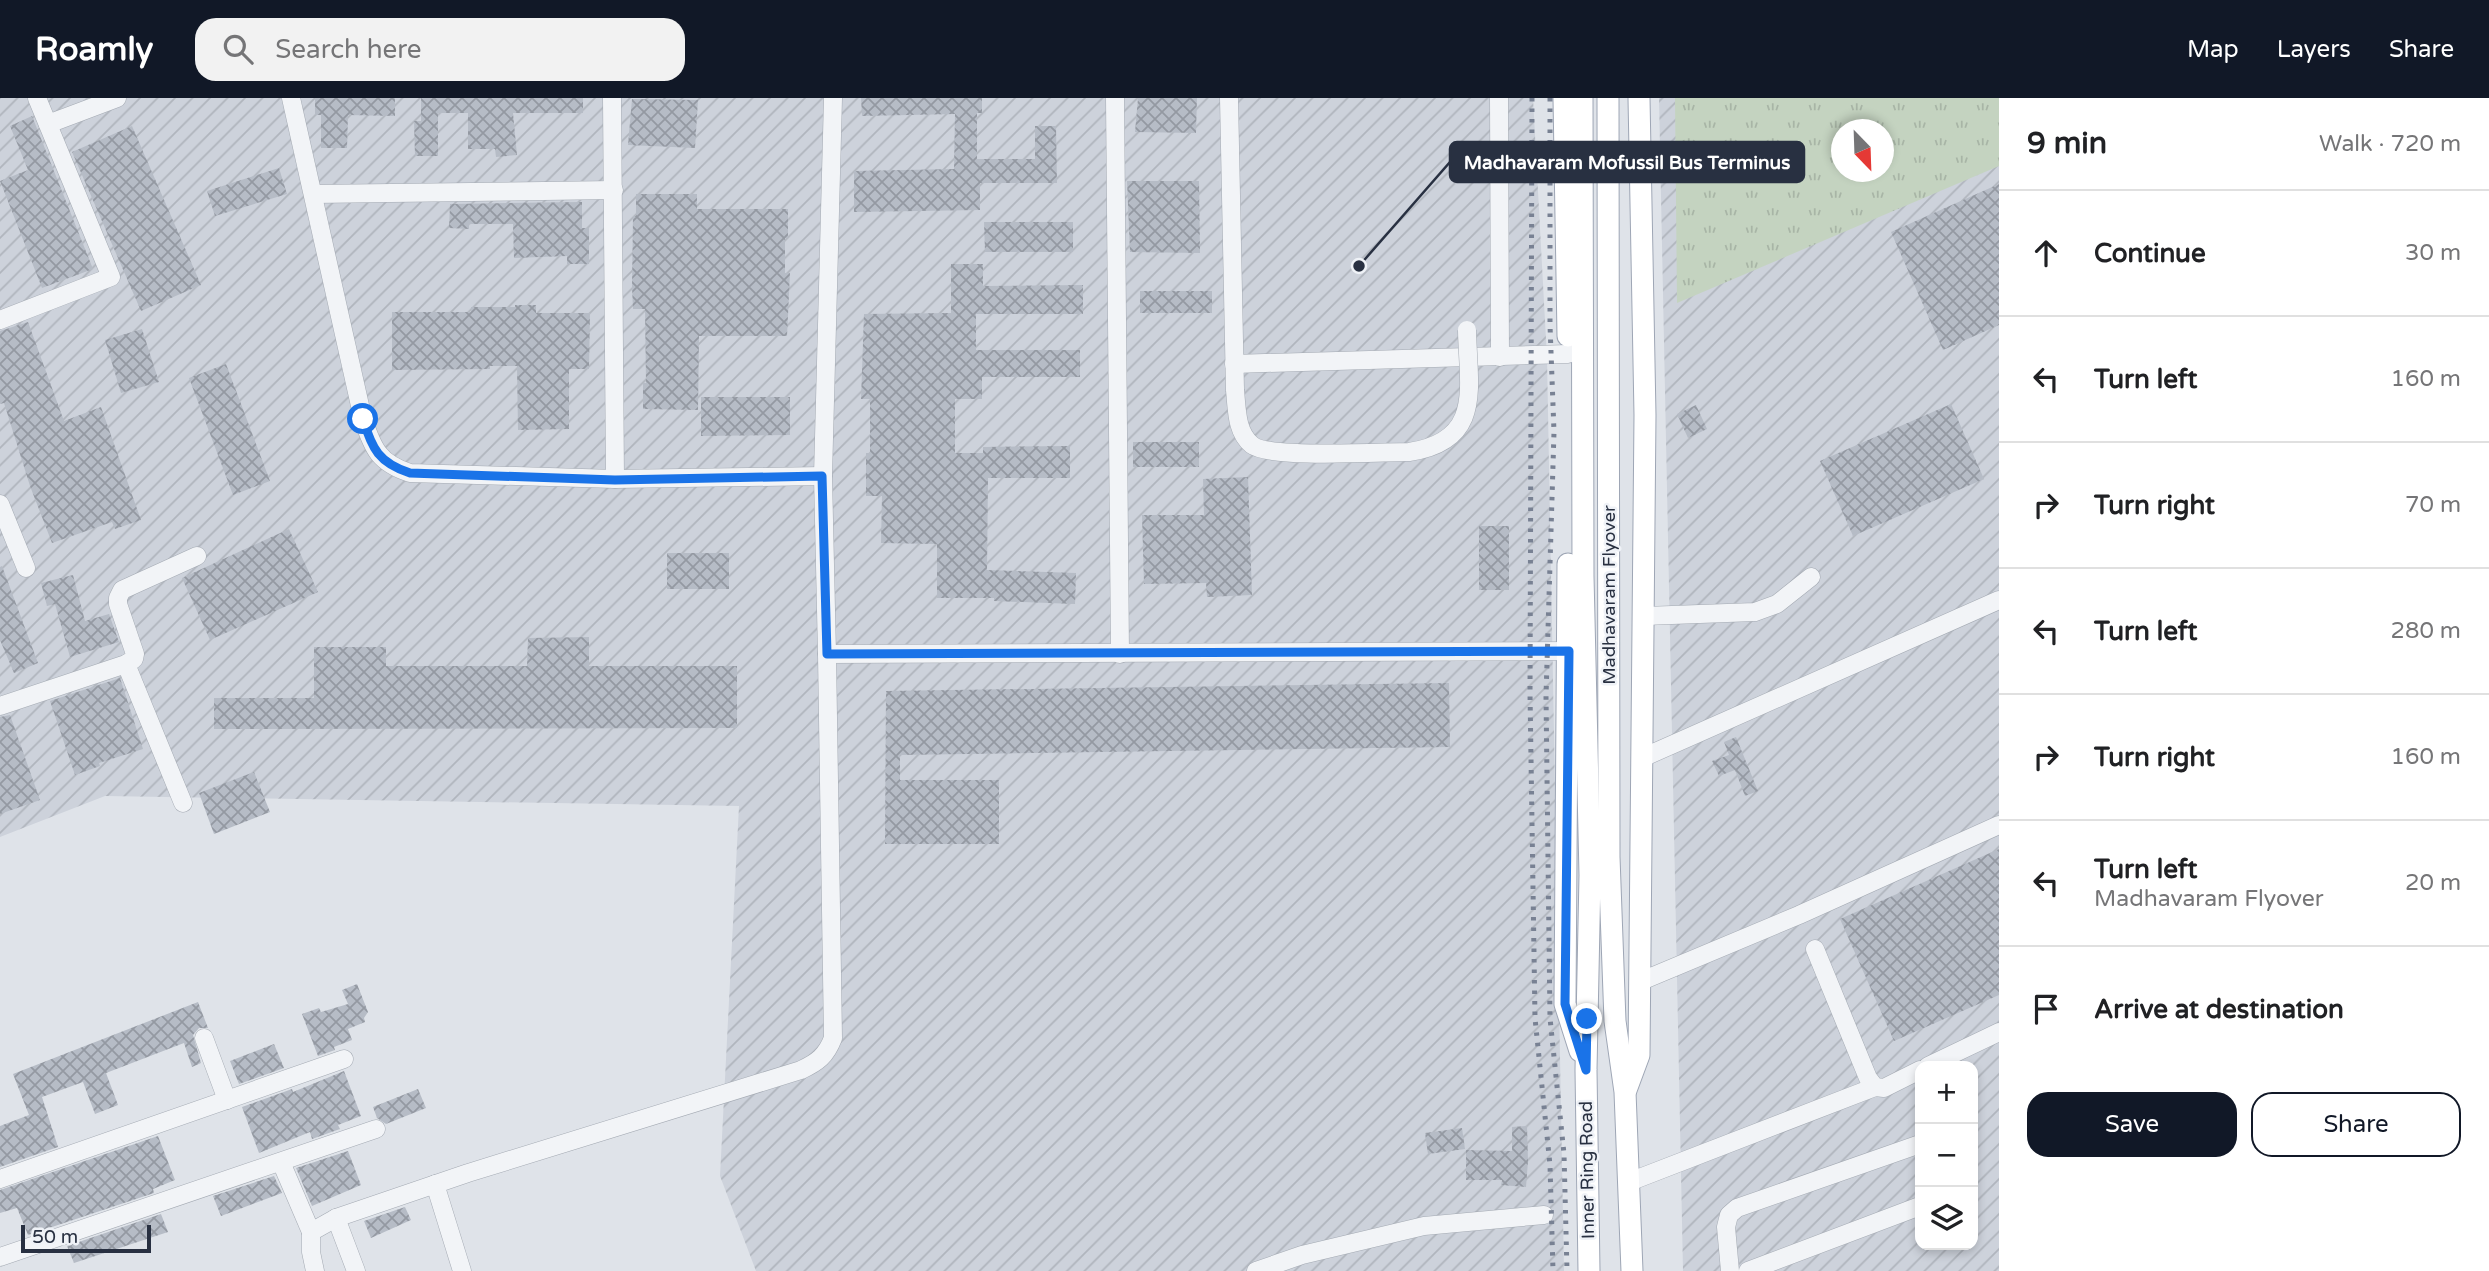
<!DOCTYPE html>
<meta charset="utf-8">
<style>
:root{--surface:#fff;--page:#f2f2f2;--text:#202124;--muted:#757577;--line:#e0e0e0;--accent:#111827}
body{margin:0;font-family:"Varela Round",sans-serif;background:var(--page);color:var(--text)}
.controls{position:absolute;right:21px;bottom:21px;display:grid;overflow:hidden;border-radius:14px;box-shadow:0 4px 10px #0003}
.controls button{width:63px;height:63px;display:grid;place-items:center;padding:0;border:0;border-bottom:2px solid var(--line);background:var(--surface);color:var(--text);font:35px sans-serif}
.compass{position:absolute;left:1831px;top:21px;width:63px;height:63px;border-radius:50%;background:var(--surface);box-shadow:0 4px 10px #0003;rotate:157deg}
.scale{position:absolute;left:21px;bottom:18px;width:130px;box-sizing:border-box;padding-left:7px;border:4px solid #283041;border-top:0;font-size:19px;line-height:24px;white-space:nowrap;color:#283041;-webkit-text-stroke:5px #eff2f7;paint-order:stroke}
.stop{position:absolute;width:21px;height:21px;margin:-16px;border:5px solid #1a73e8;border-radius:50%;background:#fff}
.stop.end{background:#1a73e8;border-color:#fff;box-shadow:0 2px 7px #0008}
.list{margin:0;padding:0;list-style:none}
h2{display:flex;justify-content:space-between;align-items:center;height:91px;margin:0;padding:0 28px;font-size:30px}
h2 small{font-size:23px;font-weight:400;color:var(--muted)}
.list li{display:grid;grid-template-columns:46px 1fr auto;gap:21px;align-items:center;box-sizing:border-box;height:126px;padding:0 28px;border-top:2px solid var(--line)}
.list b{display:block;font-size:26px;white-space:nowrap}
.list p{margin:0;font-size:23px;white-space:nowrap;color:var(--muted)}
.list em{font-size:23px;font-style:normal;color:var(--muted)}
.actions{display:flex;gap:14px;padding:21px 28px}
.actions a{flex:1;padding:16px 0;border:2px solid var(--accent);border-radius:21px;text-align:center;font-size:24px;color:var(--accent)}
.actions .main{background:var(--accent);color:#fff}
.icon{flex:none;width:38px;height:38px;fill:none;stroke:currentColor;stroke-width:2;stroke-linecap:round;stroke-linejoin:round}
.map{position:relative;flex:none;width:1999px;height:1173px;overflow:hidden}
header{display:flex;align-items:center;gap:42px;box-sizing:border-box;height:98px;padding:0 35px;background:var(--accent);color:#fff}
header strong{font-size:33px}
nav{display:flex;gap:38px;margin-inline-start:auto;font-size:24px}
.search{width:490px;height:63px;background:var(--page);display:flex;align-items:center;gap:18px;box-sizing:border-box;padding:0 24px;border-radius:21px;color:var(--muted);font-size:26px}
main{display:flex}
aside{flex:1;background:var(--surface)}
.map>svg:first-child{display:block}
.industrial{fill:url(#industrial-furrows);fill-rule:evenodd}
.grass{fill:url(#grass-tufts);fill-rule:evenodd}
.building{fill:url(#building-cross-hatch)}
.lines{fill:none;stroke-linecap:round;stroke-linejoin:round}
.minor-casing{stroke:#a4aab3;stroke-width:19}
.major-casing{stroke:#9ea6b5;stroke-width:23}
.minor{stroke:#f2f4f7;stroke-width:18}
.major{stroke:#fff;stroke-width:21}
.rail{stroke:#788193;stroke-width:5;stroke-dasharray:3.5 7;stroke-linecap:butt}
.minor-bridge-casing{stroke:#a4aab3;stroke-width:19;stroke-linecap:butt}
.minor-bridge{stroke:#f2f4f7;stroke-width:18}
.route{stroke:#1a73e8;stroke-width:9}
.labels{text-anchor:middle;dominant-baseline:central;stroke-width:5;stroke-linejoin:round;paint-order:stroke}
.street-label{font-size:18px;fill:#283041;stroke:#eff2f7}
.leader{fill:none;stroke:#283041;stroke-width:2.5}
.callout-dot{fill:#283041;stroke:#eff2f7;stroke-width:2.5}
.callout{fill:#283041;stroke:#283041;stroke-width:2.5}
.callout-label{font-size:19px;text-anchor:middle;font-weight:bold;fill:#fff}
</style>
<header>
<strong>Roamly</strong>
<div class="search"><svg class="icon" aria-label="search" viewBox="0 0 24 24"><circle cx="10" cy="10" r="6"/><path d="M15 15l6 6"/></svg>Search here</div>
<nav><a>Map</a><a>Layers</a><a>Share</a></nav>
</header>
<main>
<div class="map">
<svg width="1999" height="1173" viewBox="0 0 1999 1173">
<defs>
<pattern id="industrial-furrows" width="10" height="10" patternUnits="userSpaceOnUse" patternTransform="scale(1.75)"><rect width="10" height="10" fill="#cdd2db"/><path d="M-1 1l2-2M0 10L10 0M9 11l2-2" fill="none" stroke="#b0b5bd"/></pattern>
<pattern id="grass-tufts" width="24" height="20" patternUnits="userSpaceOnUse" patternTransform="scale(1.75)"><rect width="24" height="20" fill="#c4d3c0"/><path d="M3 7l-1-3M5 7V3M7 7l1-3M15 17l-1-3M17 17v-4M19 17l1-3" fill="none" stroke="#a8b5a6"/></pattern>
<pattern id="building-cross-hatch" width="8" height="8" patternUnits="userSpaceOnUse" patternTransform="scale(1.75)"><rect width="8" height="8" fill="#b6bcc6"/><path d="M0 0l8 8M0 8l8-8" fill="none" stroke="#9499a2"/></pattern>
</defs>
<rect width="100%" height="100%" fill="#dfe3e9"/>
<g class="industrial">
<path d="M0,0H1533L1547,260L1564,1173H756L720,1078L739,708L105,698L0,739Z"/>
<path d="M1659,0H1999V1173H1683ZM1842,32H1884V74H1842ZM1920,968H1973V1147H1920Z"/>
</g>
<path class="grass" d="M1675,0H1999V68L1677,205ZM1842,32H1884V74H1842Z"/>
<g class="building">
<path d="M315,0H395V18L348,17L347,50H321V17H315Z"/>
<path d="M421,0H583V15H513L517,57L496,59L495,51H468V15H438V58H415L414,23H421Z"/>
<path d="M861,0H982V15H977V61H1035V28H1056L1057,85H980V112L854,114V73L954,71L955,16L862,18Z"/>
<path d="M1138,0H1197L1196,35L1135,34Z"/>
<path d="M632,1L698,2L695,50L628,47Z"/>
<path d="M32,18L93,171L42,190L0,83L28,72L10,28Z"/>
<path d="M132,28L201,187L141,213L72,54Z"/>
<path d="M279,70L287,96L215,118L207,93Z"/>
<path d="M1127,83H1199L1200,155L1130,154Z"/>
<path d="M1999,86V227L1943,252L1891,134Z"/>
<path d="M636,96H697V111H788V140H785V175H790L787,238H699L698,312L643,311V285H646L645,211H633L632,189L633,118H636Z"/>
<path d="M582,104V130H589V166H567V158L514,160L513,126H469V131L449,130L450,106Z"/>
<path d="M984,124H1073V154H985Z"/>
<path d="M951,166H983V188L1083,187V216H976V252H1080V279H982V301H955V355H983V349L1070,348V380H988L987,472L1076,475L1075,506L994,503V500H937V446L881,445L882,398H866V355H870V301H861L864,216L951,215Z"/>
<rect x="1140" y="193" width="72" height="22"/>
<path d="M515,207H536V215H590L589,271H569V331L518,332L517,268H490V271L392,272V214H471V209H515Z"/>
<path d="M28,224L64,323L101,309L141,422L115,431L112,424L52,445L30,388L4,305L0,306V233Z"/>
<path d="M142,231L159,284L121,295L105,242Z"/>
<path d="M226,266L270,383L233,397L189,280Z"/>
<path d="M701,299H790V337L701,338Z"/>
<path d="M1951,306L1984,381L1853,438L1820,363Z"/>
<path d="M1696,307L1707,331L1688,340L1677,316Z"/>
<rect x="1133" y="344" width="66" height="25"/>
<path d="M1248,379L1252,497L1207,499L1206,485L1144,486L1142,417H1204L1203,381Z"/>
<rect x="1479" y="428" width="30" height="64"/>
<path d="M289,431L318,494L210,542L182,480Z"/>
<rect x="667" y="455" width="62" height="36"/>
<path d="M2,468L38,565L14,575L0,542V469Z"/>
<path d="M73,477L85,523L109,516L119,544L70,559L55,506L47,508L41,485Z"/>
<path d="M589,539V568H737V630L214,631V600H314V549H386V568H527L528,540Z"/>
<path d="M120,580L143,651L99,665L100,668L75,677L50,603Z"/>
<path d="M1449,585L1450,649L900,657V682H999V746H885L886,593Z"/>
<path d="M10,617L40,702L0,716V619Z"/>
<path d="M1736,639L1758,693L1745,698L1735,672L1719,678L1712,663L1729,657L1724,644Z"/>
<path d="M254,674L270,714L214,736L199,695Z"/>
<path d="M1999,751V897L1894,943L1840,821Z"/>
<path d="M357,886L368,914L364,920L365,924L348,931L352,942L334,949L335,952L318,958L302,916L319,910L321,914L348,906L342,892Z"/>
<path d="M198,904L208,930H199L193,937L201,965L192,969L184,945L106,975L118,1007L95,1016L83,984L42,999L58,1049L0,1069V1028L29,1017L13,976Z"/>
<path d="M274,946L284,970L239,986L230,963Z"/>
<path d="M344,973L361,1018L338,1027L340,1031L312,1041L310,1034L259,1055L242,1009L292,991L293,994Z"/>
<path d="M418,991L426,1010L386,1026L377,1020L373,1009Z"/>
<path d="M1527,1028L1528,1063L1526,1089L1501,1087L1502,1082H1466V1052L1512,1053V1029Z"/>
<path d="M1462,1030L1465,1051L1428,1056L1425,1035Z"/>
<path d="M158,1038L175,1082L153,1091L154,1095L28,1137L17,1110L0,1115V1092Z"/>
<path d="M348,1053L361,1087L312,1108L296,1070Z"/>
<path d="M274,1078L282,1095L221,1118L213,1098Z"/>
<path d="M405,1109L411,1122L371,1140L364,1123Z"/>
<path d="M161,1116L168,1134L74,1165L67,1148Z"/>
</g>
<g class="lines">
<defs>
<g id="minor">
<path d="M291,0L363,321C373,351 379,365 410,375L615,381L823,378"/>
<path d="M612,0L615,381"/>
<path d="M833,0L823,378L827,556L1569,553"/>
<path d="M1115,0L1120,556"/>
<path d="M1229,0L1235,292"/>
<path d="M1499,0L1500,259"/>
<path d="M48,26L117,0"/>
<path d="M313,96L614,92"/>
<path d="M0,222L111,179L37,0"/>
<path d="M1234,266L1568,256"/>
<path d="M0,406L26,470"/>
<path d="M1644,518L1755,514L1777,506L1811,479"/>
<path d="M126,566L183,705"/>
<path d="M0,608L126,566L134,561L135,556L118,506V500L122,492L197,458"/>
<path d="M1642,660L1999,502"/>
<path d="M1815,851L1868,980L1875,989L1884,990L1920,972"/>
<path d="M1639,884L1799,817L1999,727"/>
<path d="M204,940L227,1002"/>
<path d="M1928,968L1999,934"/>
<path d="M281,1064L311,1134"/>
<path d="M0,1081L344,961"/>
<path d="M1629,1084L1875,989"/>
<path d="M435,1086L462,1173"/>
<path d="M336,1120L356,1173"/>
<path d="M0,1159L376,1031"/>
<path d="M315,1173L311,1154V1134L336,1120L468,1075L801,972C818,964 826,958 833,940L827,556"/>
<path d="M1256,1173L1302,1157L1424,1128L1544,1117"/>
<path d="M1730,1173L1726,1129L1729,1117L1737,1110L1920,1046"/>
<path d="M1748,1173L1920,1108"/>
</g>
<g id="major">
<path d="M1564,0L1568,238"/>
<path d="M1582,0L1583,478L1590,777L1586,972L1589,1173"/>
<path d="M1608,0L1609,759L1615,923L1625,994L1632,1173"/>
<path d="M1568,466L1565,906L1580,953"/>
<path d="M1626,992L1639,957L1645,317L1639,0"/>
</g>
</defs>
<use href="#minor" class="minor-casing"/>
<use href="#major" class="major-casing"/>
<use href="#minor" class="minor"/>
<use href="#major" class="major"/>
<g class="rail">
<path d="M1532,0L1530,595L1535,920L1550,1067L1553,1173"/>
<path d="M1550,0V227L1554,334L1546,598L1550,920L1564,1056L1567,1173"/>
</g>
<defs>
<path id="minor-bridge" d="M1235,292C1237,311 1236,334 1252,347C1270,361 1381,354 1409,354C1484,343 1468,289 1467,232"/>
</defs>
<use href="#minor-bridge" class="minor-bridge-casing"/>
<use href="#minor-bridge" class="minor-bridge"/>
</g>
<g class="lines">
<path class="route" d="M363,321C372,351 379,365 410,375L615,382L822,378L827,556L1569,553L1565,906L1586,972L1587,921"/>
</g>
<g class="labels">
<g class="street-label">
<text transform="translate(1609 497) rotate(-90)">Madhavaram Flyover</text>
<text transform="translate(1587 1072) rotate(-91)">Inner Ring Road</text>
</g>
</g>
<path class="leader" d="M1359 168L1450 64"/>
<circle class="callout-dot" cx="1359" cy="168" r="7"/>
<rect class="callout" x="1450" y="44" width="354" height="40" rx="7"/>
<g class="callout-label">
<text x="1627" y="71">Madhavaram Mofussil Bus Terminus</text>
</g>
</svg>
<div class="controls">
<button>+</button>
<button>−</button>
<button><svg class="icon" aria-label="layers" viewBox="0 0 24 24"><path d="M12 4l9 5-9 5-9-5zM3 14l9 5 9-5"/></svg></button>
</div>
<svg class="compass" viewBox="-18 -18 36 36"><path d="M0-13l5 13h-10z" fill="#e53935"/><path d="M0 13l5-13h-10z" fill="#757577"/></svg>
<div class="scale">50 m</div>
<div class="stop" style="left:363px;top:321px"></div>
<div class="stop end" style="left:1587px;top:921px"></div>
</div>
<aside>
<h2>9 min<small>Walk · 720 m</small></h2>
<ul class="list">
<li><svg class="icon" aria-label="ahead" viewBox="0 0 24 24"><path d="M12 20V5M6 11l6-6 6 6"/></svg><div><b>Continue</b></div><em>30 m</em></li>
<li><svg class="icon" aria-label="left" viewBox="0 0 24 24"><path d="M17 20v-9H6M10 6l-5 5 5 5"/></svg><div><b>Turn left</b></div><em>160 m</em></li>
<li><svg class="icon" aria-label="right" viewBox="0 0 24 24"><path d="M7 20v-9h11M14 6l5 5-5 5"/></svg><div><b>Turn right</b></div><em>70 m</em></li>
<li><svg class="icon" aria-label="left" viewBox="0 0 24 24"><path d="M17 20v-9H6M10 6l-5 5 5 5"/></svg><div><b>Turn left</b></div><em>280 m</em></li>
<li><svg class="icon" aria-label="right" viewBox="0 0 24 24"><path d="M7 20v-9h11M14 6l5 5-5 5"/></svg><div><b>Turn right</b></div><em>160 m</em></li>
<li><svg class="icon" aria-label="left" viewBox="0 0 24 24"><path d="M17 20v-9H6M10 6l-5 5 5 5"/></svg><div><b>Turn left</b><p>Madhavaram Flyover</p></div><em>20 m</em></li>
<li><svg class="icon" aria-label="arrive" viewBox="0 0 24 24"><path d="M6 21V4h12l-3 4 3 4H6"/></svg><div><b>Arrive at destination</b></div></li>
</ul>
<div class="actions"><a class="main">Save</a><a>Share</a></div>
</aside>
</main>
